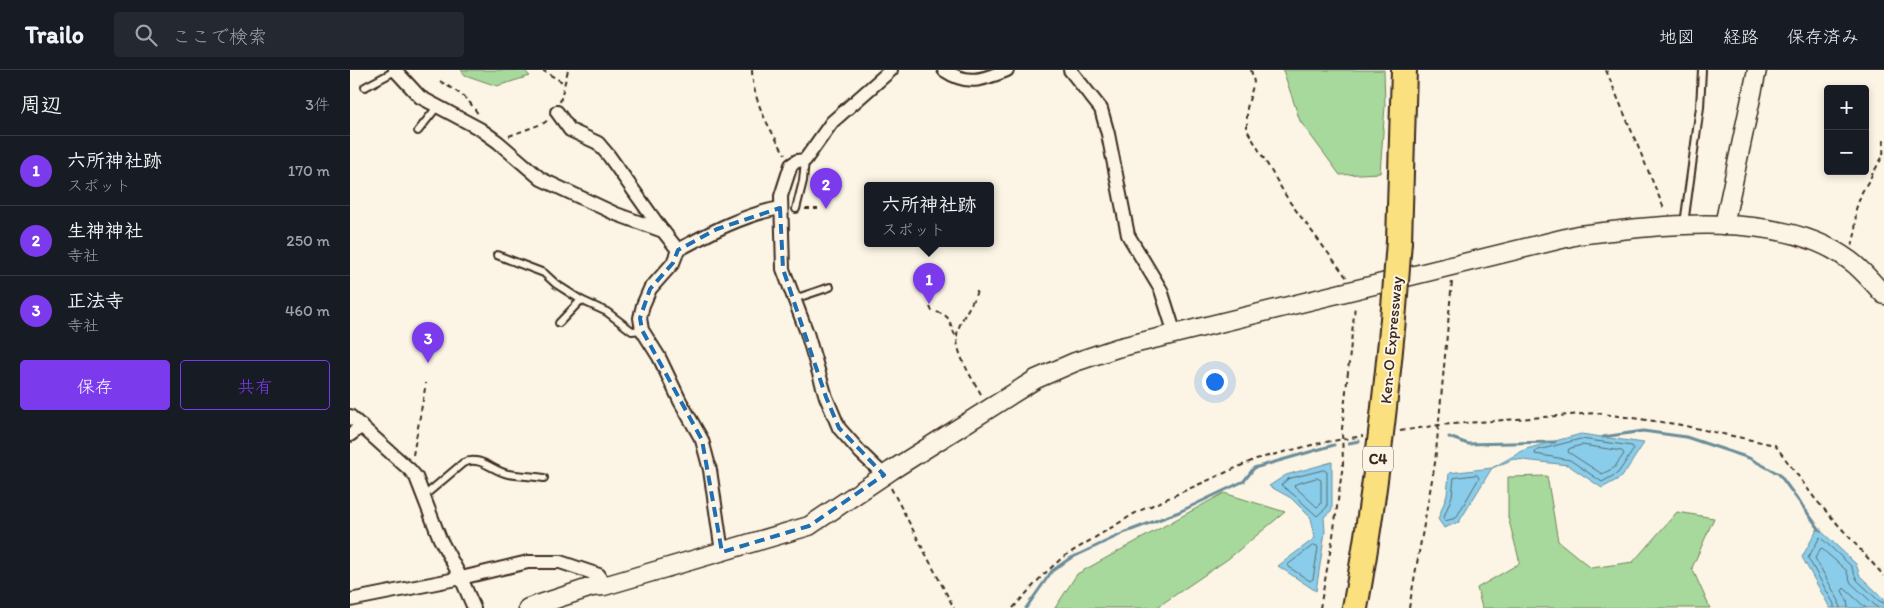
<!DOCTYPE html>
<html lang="ja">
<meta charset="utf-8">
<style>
:root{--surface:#171b24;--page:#242831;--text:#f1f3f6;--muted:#9ea1a6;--line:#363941;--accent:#7c3aed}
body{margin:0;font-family:Itim,"Klee One",sans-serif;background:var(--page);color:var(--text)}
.controls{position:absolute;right:15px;top:15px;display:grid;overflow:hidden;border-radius:5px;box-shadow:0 2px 8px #0003}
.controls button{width:45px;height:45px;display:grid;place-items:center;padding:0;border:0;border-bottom:1px solid var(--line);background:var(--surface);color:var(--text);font:25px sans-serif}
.you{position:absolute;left:864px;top:311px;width:18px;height:18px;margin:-12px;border:4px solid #fff;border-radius:50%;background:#1a73e8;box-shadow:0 0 0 8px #1a73e833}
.badge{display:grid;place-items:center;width:32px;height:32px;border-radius:50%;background:var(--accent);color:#fff;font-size:16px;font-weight:700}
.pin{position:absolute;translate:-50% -41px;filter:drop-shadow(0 1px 2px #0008)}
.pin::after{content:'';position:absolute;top:26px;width:18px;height:15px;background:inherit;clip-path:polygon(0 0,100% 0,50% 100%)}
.popup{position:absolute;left:514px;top:112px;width:130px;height:65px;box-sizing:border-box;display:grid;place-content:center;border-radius:5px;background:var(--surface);filter:drop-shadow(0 1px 4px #0005);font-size:16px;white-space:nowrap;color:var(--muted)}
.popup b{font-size:19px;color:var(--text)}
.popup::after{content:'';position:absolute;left:50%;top:100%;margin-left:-10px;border:10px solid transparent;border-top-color:var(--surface)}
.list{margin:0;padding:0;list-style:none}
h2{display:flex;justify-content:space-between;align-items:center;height:65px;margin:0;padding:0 20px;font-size:21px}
h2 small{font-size:16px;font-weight:400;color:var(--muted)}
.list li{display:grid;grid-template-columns:32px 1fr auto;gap:15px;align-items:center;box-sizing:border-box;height:70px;padding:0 20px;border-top:1px solid var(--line)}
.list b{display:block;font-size:19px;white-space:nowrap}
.list p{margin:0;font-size:16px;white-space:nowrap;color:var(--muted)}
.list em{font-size:16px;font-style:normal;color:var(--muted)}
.actions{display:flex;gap:10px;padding:15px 20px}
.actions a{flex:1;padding:11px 0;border:1px solid var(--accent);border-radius:5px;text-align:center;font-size:18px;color:var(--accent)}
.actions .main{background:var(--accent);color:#fff}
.icon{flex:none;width:28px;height:28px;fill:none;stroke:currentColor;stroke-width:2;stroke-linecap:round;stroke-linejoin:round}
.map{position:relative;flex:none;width:1534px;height:538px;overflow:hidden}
header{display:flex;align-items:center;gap:30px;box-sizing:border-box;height:70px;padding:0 25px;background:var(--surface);border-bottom:1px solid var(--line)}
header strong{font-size:24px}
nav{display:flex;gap:28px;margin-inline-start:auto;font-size:18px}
.search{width:350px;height:45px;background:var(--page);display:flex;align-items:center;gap:12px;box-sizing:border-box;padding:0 18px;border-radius:5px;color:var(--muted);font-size:19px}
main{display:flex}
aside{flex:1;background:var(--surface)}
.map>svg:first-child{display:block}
.green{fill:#a6d99b;stroke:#70825c}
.water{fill:#89cdea;stroke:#6a8c98}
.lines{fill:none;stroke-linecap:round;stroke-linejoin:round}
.shore{stroke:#5a6b70;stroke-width:1}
.stream{stroke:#6a8c98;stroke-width:3}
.lane-casing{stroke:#3b2a1e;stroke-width:10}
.street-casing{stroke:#3b2a1e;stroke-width:16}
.secondary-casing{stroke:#3b2a1e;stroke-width:21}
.highway-casing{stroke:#3b2a1e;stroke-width:28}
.path{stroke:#3b2a1e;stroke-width:2;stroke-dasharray:5 4;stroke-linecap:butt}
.lane{stroke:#fcf5e5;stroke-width:6}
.street{stroke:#fcf5e5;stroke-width:12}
.secondary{stroke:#fcf5e5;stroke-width:18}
.highway{stroke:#fbe080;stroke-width:24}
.highway-bridge-casing{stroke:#3b2a1e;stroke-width:28;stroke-linecap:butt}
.highway-bridge{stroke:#fbe080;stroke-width:24}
.marked{fill:none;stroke:#1f6fb2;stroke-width:4;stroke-dasharray:10 6;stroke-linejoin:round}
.labels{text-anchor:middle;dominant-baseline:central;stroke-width:4;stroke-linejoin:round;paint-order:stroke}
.shield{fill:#fcf5e5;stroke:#75675a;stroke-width:1}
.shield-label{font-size:15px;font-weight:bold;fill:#3b2a1e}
.street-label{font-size:16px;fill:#3b2a1e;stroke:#fcf5e5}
</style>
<header>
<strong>Trailo</strong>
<div class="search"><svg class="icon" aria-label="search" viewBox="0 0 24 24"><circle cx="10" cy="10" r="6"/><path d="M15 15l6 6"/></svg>ここで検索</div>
<nav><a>地図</a><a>経路</a><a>保存済み</a></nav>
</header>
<main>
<aside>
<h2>周辺<small>3件</small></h2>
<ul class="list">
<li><span class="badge">1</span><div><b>六所神社跡</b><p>スポット</p></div><em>170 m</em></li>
<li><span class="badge">2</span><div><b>生神神社</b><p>寺社</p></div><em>250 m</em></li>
<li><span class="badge">3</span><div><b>正法寺</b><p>寺社</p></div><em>460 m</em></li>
</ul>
<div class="actions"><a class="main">保存</a><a>共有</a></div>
</aside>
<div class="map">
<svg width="1534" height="538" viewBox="0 0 1534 538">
<rect width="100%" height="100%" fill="#fcf5e5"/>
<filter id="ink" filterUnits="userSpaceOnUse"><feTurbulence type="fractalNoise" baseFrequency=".02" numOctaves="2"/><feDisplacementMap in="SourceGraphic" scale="10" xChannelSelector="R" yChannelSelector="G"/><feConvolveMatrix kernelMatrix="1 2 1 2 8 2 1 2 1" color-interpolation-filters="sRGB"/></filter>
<g filter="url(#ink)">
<g class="green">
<path d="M111,0H174L180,6L147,16L115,5Z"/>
<path d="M933,0H1034L1035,36L1030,103L990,105L950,51Z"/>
<path d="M1197,406L1208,471L1241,498L1283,492L1327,442L1364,448L1342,498L1360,538H1132L1127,518L1170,493L1158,447V407Z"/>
<path d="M874,423L935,442L878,489L806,538H705L727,504Z"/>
</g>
<g class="water">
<path d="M1231,364L1294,373L1272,407L1252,418L1218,395L1164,389L1142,398L1109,452L1094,458L1088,449L1097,425L1099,403L1142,398L1176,379Z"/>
<path d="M982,392V440L974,447L975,462L966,521L928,496L965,468L961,448L941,428L919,416L936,405Z"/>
<path d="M1468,458L1506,494L1510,506L1534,529V538H1480L1452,487Z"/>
</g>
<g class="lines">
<g class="shore">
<path d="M1231,369L1282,376L1284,379L1268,403L1252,412L1220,390L1185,384L1186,381Z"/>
<path d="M1232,375L1272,381L1274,384L1264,398L1252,404L1218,382L1219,379Z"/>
<path d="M974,400L977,402V437L967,446L944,425L931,415L938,409Z"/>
<path d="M1127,405L1129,408L1106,448L1095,451L1094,447L1102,426L1104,408Z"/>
<path d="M967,408L971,410V434L967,437L944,416L946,414Z"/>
<path d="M964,475L967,476L968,478L963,509L960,511L940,498L938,495Z"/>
<path d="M1484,538V534L1458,488L1470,467L1501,496L1507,510L1529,531L1534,533"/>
<path d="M1490,538L1489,531L1465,488L1471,478L1496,500L1501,513L1528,538"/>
<path d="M1498,538L1497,530L1492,521L1494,518L1516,538"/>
</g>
<g class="stream">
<path d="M1099,367L1118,374L1205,372"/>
<path d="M1253,367L1293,361L1336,367L1399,388L1429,404L1470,460"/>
<path d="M999,373L1009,371"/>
<path d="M676,538L702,501L719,489L776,462L829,442L894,411L904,398L984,375"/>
</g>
<defs>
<g id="lane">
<path d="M15,17L45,1"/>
<path d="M68,61L87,37"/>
<path d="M446,139L453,111L455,90"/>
<path d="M1334,154L1350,37L1352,0"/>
<path d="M147,185L194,203L206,214L231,230L257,242L282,261L292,260"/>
<path d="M444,229L480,217"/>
<path d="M209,253L231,230"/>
<path d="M74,426L113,393C131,385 142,401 158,404C170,406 182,406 194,408"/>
</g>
<g id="street">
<path d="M45,0L70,27L130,59L148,72L191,109L266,144L313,161L328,180"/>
<path d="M594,0C618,16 632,10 657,0"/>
<path d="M720,0L751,39L758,64L778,165L811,220L825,264"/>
<path d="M207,42L220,60L248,73L259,86L311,159"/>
<path d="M0,346L60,400L66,407L90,469L111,508L124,538"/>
<path d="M0,365L12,356"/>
<path d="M534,405L511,383L489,358L476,327L457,263L433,199L431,126L441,95L447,91L455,90L482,52L541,0"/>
<path d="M372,482L360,400L352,370L330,331L309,287L292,260L290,248L293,235L300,219L323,193L328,180C361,162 393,145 430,138"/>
<path d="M0,530L111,508L178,492H210L249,505L254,516"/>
</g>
<g id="secondary">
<path d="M1374,155L1407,0"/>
<path d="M178,538L242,517L254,516L459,456L542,400L686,309L725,292L767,278L1228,165C1307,155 1431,139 1499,190C1512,199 1523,213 1534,225"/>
</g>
<g id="highway">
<path d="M1049,171L1054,0"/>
<path d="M1005,538C1023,439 1035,339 1044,238"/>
</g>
</defs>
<use href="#lane" class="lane-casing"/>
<use href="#street" class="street-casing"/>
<use href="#secondary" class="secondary-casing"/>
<use href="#highway" class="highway-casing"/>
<g class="path">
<path d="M192,0L214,13"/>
<path d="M402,0C403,32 419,58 435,84"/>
<path d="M901,0L904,12L897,38V60L939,131L997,208"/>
<path d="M1256,0L1315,141"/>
<path d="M90,11C108,23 116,25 128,44"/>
<path d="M210,32L218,0"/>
<path d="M159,66L194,53L198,50"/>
<path d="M455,139H468"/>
<path d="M1502,176L1505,164L1506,139L1512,122L1533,86L1534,68"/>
<path d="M627,221C622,235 612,247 608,260C602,280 623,309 632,326"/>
<path d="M580,237L582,241C605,246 596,251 607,268"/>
<path d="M1050,361L1089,355L1246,343L1326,354L1425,375L1466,430L1534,506"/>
<path d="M63,385L76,313"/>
<path d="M541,418L604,538"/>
<path d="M663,538L693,505L713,487L787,442L906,389L970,373L1013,366"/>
<path d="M970,538L983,466L993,394L992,359L1005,235"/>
<path d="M1059,538L1085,393L1102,211"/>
</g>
<use href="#lane" class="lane"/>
<use href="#street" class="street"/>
<use href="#secondary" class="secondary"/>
<use href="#highway" class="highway"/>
<defs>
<path id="highway-bridge" d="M1044,238L1049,171"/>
</defs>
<use href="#highway-bridge" class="highway-bridge-casing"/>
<use href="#highway-bridge" class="highway-bridge"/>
</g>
</g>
<path class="marked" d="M430,138L433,199L476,327L489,358L534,405L459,456L372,482L352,370L292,260L290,248L300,219L323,193L328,180L367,159Z"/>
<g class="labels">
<rect class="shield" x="1013" y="376.5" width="30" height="25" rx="4"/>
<g class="shield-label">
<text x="1028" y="389">C4</text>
</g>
<g class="street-label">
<text transform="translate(1041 270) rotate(-85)">Ken-O Expressway</text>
</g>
</g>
</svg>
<div class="controls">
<button>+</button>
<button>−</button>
</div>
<div class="you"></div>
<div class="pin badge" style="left:579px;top:234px">1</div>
<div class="popup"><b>六所神社跡</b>スポット</div>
<div class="pin badge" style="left:476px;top:139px">2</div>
<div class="pin badge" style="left:78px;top:293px">3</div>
</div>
</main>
